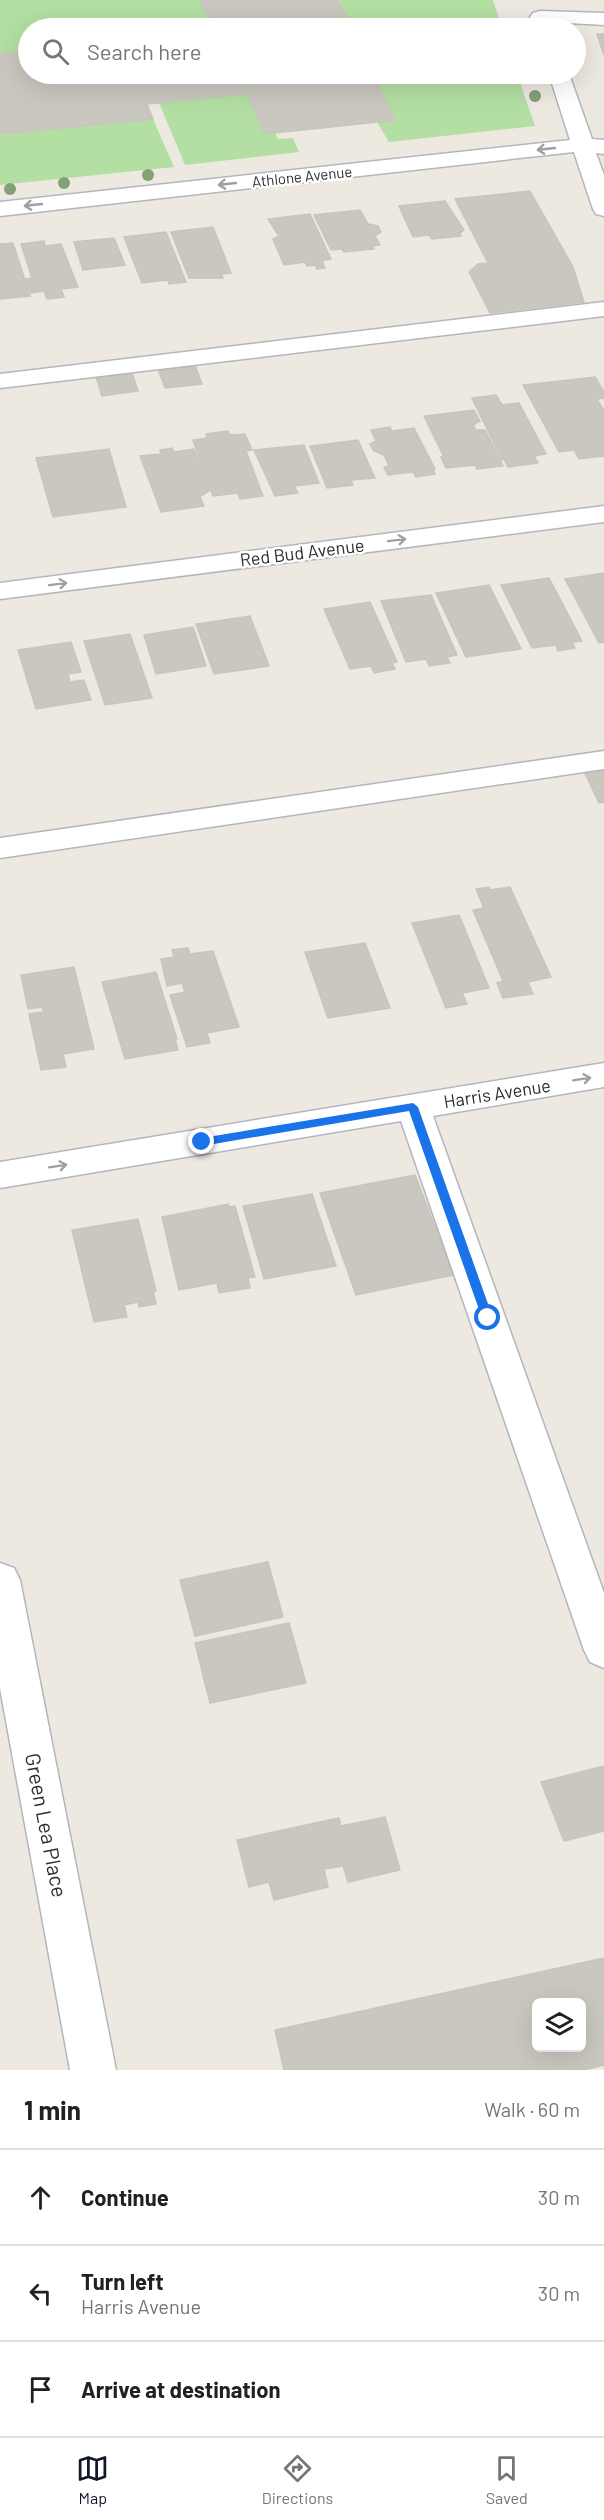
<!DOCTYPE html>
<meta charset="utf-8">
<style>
:root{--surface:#fff;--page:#f6f6f6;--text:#202124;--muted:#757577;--line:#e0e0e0;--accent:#111827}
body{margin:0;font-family:Barlow,sans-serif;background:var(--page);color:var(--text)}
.controls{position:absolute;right:18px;bottom:18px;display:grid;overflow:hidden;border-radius:9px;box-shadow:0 6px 24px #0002}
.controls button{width:54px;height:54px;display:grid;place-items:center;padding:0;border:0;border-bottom:2px solid var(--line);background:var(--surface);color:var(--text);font:30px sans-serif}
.stop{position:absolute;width:18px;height:18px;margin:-14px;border:4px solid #1a73e8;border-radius:50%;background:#fff}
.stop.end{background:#1a73e8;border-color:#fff;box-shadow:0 2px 6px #0008}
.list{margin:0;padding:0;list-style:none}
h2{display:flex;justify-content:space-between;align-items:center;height:78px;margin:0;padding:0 24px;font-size:26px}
h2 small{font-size:20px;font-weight:400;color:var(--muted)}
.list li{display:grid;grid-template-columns:39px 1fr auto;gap:18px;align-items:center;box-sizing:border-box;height:96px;padding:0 24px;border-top:2px solid var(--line)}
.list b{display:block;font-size:22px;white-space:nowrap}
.list p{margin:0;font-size:20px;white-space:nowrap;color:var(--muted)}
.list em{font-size:20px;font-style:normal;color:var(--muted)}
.icon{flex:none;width:33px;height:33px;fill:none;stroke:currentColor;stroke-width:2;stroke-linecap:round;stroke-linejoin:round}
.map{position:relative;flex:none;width:604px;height:2070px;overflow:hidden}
.search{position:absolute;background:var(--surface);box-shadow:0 6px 24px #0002;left:18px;right:18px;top:18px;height:66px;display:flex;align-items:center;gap:15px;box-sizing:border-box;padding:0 21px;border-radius:33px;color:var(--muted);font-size:22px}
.sheet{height:366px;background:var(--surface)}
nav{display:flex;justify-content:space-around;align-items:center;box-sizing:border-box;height:84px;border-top:2px solid var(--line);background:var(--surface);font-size:16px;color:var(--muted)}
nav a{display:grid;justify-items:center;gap:3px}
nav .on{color:var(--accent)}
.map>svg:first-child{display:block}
.green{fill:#b3dfa3}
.building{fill:#c9c7bf;stroke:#c9c5ba;stroke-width:1.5;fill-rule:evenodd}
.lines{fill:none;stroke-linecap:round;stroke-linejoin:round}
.minor-casing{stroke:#b4b6bf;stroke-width:3}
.minor{fill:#fff;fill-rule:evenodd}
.tree{fill:#82a177}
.oneway{stroke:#a0a0a0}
.route{fill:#1a73e8}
.labels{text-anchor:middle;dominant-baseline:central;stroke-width:5;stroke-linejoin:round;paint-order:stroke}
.far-street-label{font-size:15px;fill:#2d2d2d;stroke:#fff}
.street-label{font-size:18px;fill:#2d2d2d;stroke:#fff}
.near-street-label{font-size:21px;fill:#2d2d2d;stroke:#fff}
</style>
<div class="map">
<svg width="604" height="2070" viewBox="0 0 604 2070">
<rect width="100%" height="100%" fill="#ede9e1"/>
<g class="green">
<path d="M0,0H200L213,28H28V51L0,54Z"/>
<path d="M337,0H493L502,28H353Z"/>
<path d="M434,74H517L535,126L389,142L377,122L396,119L375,80Z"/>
<path d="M247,94L265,133H275L278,139L293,138L299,152L185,165L159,103Z"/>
<path d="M153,119L174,167L0,185V134Z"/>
</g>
<g class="building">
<path d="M200,0H337L353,28H213Z"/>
<path d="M597,34H604V55Z"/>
<path d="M28,51V74H434L375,80L396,120L265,134L247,94L147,104L153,119L0,134V54Z"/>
<path d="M530,191L573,267L584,302L490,313L469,272L478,264L488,263L455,199Z"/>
<path d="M445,201L464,230L460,233L461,236L432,239L429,235L413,237L399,206Z"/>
<path d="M360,210L368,224L378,226L381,232L375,236L380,245L372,246L374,249L344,252L342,249L331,250L314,215Z"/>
<path d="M310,214L331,259L322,261L325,268L317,269L315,265L307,266L305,262L284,265L273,239L279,236L268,219Z"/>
<path d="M213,227L231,273L221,274L223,278H189L171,232Z"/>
<path d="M166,232L186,282L169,284L168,280L142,283L124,237Z"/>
<path d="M114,238L125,265L83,270L74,242Z"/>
<path d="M44,241L45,246L61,244L78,287L61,289L64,297L47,299L44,291L31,293L25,279L32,278L21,244Z"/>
<path d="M13,243L30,296L0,299V244Z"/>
<path d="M195,365L202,384L165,388L158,369Z"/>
<path d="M131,370L138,391L102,396L95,374Z"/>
<path d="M595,377L604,392V398L597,399L604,411V456L579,459L574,450L559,452L523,385Z"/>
<path d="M496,395L502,405L519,403L546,454L534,456L538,463L508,467L504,459L502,460L472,398Z"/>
<path d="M474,410L480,421L473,425L476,430H485L503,466L477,469L475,465L446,468L441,457H444L424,416Z"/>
<path d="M390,427L392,431L414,428L435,469H433L435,474L416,477L413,472L388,475L384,467L389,466L384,455L374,451L370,444L376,441L371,430Z"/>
<path d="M228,431L230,435L245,434L252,450L246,451L263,496L240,499L238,493L213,496L193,440L207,438L206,434Z"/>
<path d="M358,440L375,478L351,480L353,485L327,488L310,446Z"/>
<path d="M304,445L319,483L294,486L298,493L275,496L254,450Z"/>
<path d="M172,448L174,452L194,449L210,490L200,497L204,506L161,512L140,456L161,454L160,450Z"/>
<path d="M109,449L126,507L53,517L36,458Z"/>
<path d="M604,573V642L599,643L565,579Z"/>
<path d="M549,578L582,641L572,642L575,648L558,651L556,645L532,648L501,585Z"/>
<path d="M489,585L521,649L466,657L436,593Z"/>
<path d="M431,595L457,655L447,657L450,663L429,666L426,659L406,662L381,601Z"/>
<path d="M370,602L397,662L392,663L395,669L374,673L371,666L350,669L324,609Z"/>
<path d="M250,616L269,666L214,674L196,624Z"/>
<path d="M193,627L206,666L156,674L144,635Z"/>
<path d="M130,634L152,698L105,705L84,641Z"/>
<path d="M71,642L81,672L68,674L70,682L84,680L91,700L36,709L18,650Z"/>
<path d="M604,766V802L599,803L583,769Z"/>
<path d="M489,887L490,890L510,887L551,977L528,982L533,994L503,998L497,983L503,981L473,910L484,908L476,889Z"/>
<path d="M459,915L489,988L462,993L467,1004L446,1008L412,923Z"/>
<path d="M365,943L390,1008L328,1018L305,952Z"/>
<path d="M188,948L190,954L213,951L239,1027L207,1033L210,1043L187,1047L170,995L185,992L182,983L167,986L161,959L174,957L172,950Z"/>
<path d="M74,967L94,1049L63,1054L66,1067L41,1070L29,1014L44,1012L42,1007L28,1009L21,975Z"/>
<path d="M156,972L177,1039H175L178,1050L125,1059L102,982Z"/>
<path d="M415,1175L454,1275L356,1295L320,1193Z"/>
<path d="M312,1194L336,1266L264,1279L243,1206Z"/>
<path d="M228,1204L229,1207L235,1206L255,1277L248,1278L250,1288L219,1293L217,1283L179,1290L162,1217Z"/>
<path d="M138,1219L156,1291H153L156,1304L139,1307L138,1302L124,1305L127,1317L94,1322L72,1230Z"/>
<path d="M268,1562L283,1617L195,1636L180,1580Z"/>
<path d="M289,1623L306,1683L210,1703L195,1643Z"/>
<path d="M604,1766V1831L564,1841L541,1782Z"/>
<path d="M385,1817L400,1870L348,1882L343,1866L324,1869L328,1887L274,1900L269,1882L249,1887L237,1840L339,1818L341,1826Z"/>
<path d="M604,1958V2065L584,2070H284L275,2030ZM536,2002H582V2048H536Z"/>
</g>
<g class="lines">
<defs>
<g id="minor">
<path d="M540,11L604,13V25L533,21L530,17L533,13Z"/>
<path d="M549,74H569L592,139L604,140V154L596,153L604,175V216L596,214L593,209L574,152L0,216V202L570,140Z"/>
<path d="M604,302V316L0,388V374Z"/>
<path d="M604,506V522L0,599V583Z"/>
<path d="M604,751V769L0,858V838Z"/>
<path d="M604,1063V1087L433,1116L604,1593V1668L590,1662L584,1650L401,1121L0,1188V1162Z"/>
<path d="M0,1563L14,1568L20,1580L116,2070H70L0,1688Z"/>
</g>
</defs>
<use href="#minor" class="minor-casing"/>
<use href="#minor" class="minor"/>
</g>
<g class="tree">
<circle cx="535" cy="96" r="6"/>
<circle cx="148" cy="175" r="6"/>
<circle cx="64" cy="183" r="6"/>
<circle cx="10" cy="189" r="6"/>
</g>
<defs><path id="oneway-shaft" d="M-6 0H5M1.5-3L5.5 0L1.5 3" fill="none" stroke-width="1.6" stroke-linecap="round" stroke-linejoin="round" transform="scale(1.5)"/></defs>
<g class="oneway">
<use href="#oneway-shaft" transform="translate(546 149) rotate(174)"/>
<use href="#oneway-shaft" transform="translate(227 184) rotate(174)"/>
<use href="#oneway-shaft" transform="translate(33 205) rotate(174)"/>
<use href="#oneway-shaft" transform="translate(397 540) rotate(-7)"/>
<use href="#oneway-shaft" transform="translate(58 584) rotate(-7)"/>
<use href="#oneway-shaft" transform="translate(582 1079) rotate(-9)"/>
<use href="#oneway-shaft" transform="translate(58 1166) rotate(-9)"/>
</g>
<path class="route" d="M413,1103L418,1107L493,1318L491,1321H484L482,1318L409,1111L202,1146L197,1142L202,1138Z"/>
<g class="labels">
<g class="far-street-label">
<text transform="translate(302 176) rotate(-6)">Athlone Avenue</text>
</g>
<g class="street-label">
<text transform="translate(302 552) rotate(-7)">Red Bud Avenue</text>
<text transform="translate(497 1093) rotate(-9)">Harris Avenue</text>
</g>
<g class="near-street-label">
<text transform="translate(47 1825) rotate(79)">Green Lea Place</text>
</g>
</g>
</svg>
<div class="controls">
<button><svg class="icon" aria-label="layers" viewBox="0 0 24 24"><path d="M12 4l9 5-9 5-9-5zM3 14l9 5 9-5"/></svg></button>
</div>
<div class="stop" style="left:488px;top:1318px"></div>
<div class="stop end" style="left:202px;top:1142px"></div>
<div class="search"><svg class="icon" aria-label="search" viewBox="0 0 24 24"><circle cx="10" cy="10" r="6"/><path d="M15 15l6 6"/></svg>Search here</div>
</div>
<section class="sheet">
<h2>1 min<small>Walk · 60 m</small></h2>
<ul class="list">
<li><svg class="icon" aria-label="ahead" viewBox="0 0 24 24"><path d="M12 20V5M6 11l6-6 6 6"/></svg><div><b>Continue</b></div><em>30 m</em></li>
<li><svg class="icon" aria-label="left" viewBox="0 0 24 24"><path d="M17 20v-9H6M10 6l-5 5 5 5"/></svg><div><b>Turn left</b><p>Harris Avenue</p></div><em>30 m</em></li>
<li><svg class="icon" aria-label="arrive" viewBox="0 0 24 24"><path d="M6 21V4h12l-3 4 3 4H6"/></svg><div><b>Arrive at destination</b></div></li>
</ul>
</section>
<nav>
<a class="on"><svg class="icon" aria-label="map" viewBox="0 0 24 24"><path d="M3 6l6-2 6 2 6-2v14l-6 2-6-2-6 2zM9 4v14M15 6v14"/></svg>Map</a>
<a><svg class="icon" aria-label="directions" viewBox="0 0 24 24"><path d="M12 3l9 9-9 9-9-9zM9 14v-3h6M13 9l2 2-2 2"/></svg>Directions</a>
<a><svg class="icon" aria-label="saved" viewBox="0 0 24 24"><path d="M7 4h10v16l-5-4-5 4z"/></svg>Saved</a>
</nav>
